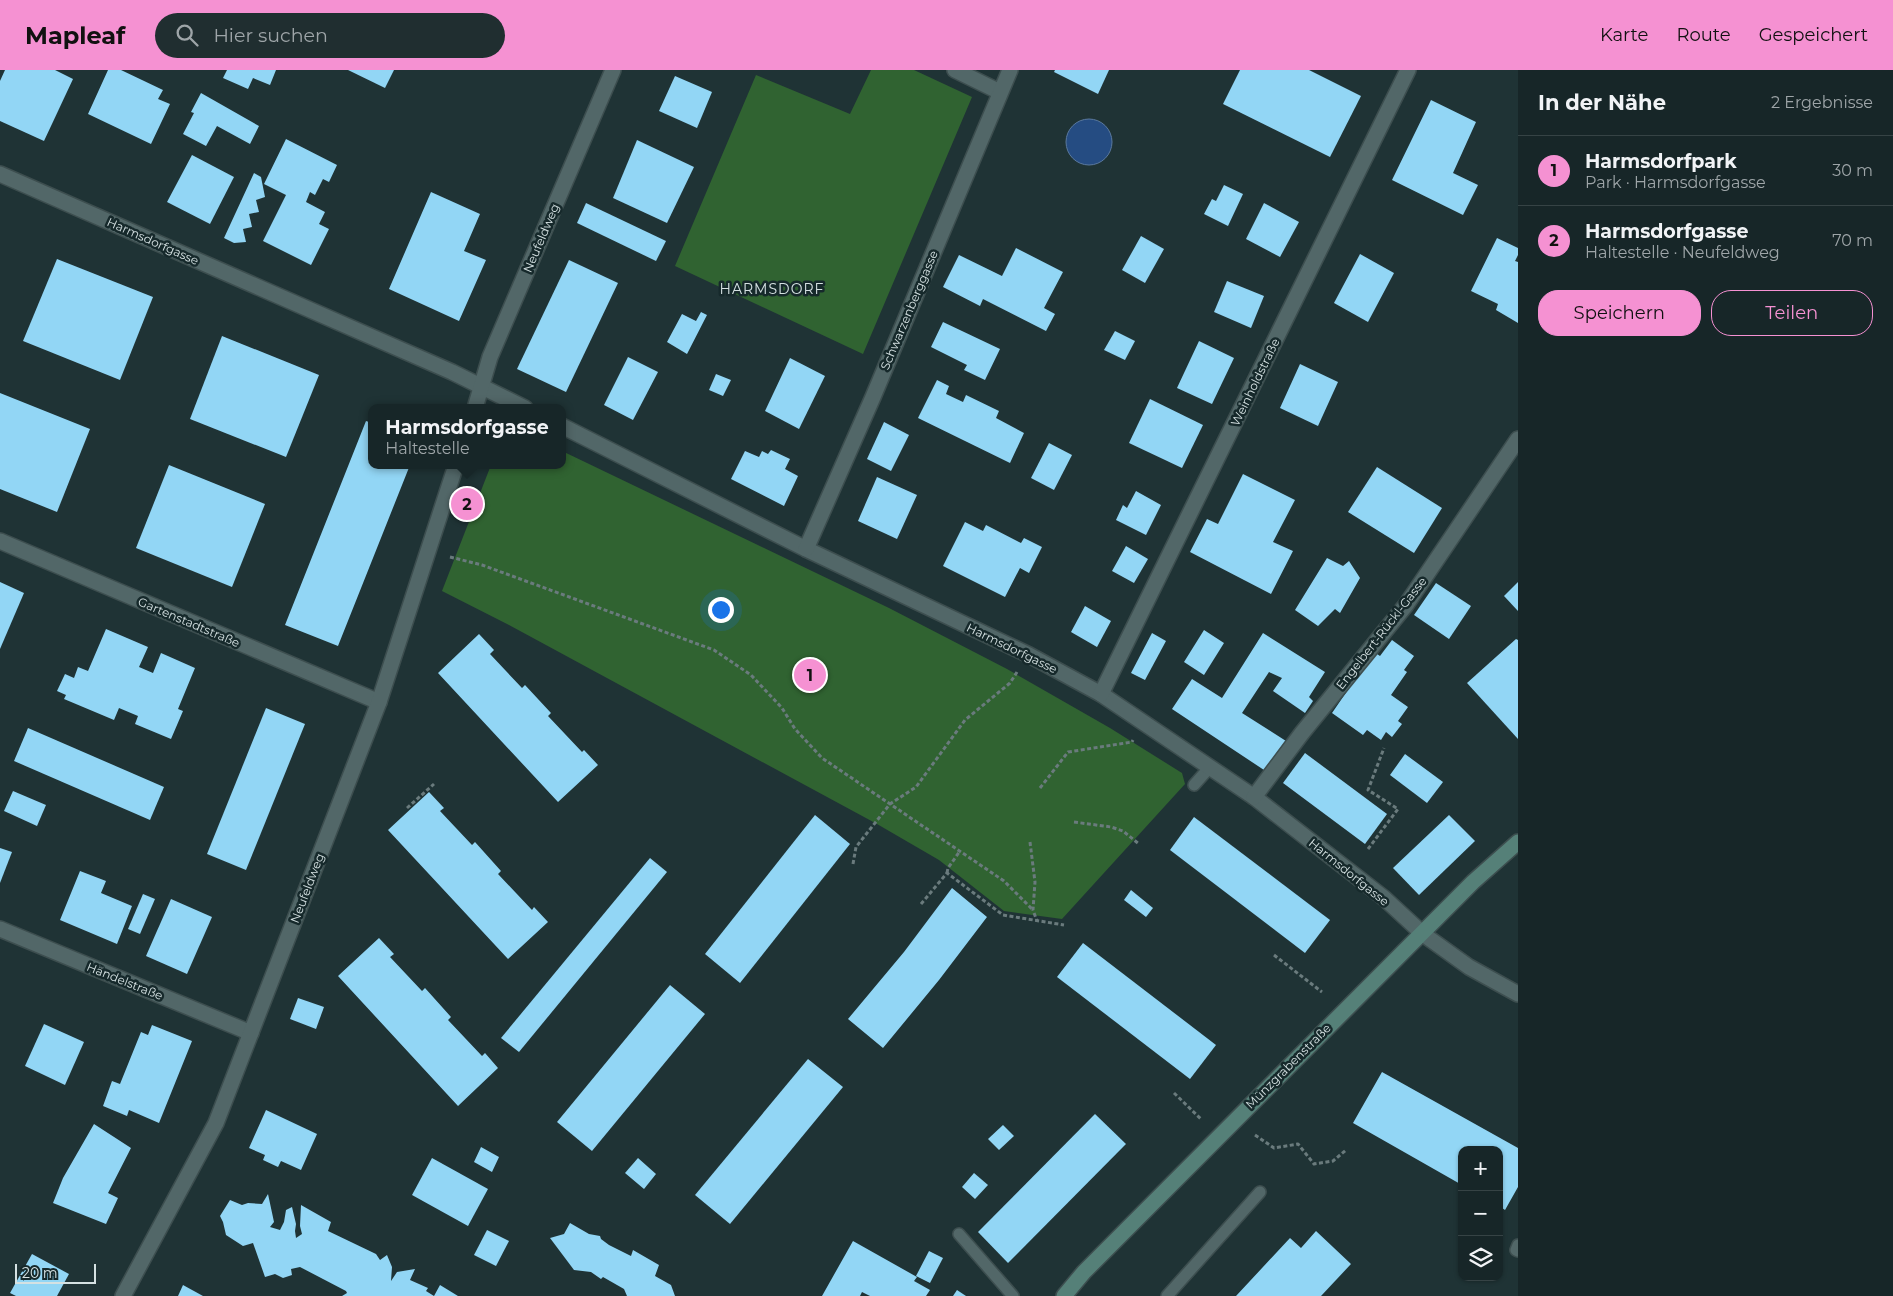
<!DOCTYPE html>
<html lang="de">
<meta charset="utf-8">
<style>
:root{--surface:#172628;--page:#202e30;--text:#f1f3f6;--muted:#9ea5a8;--line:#364345;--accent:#f591d2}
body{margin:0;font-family:Montserrat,sans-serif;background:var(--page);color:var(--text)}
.controls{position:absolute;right:15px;bottom:15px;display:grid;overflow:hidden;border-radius:10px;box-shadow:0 1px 4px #0004}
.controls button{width:45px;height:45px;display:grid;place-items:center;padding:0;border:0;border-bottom:1px solid var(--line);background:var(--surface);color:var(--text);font:25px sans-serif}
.scale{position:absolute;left:15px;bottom:12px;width:81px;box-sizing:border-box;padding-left:5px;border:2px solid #d5e1e2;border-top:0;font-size:14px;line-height:18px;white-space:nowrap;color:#d5e1e2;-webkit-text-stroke:4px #16292b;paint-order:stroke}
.you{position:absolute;left:720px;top:539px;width:18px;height:18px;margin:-12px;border:4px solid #fff;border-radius:50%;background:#1a73e8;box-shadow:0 0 0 8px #1a73e833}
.badge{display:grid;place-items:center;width:32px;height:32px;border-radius:50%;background:var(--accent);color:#111;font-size:16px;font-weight:700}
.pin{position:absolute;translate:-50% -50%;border:2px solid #fff;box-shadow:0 1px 5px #0006}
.popup{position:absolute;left:368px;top:334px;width:198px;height:65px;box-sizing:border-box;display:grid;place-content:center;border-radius:10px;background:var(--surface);filter:drop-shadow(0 1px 4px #0005);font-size:16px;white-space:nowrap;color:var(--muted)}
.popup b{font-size:19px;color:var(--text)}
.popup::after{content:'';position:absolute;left:50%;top:100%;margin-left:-10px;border:10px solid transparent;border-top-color:var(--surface)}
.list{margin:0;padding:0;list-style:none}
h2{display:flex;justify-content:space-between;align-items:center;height:65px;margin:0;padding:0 20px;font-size:21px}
h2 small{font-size:16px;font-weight:400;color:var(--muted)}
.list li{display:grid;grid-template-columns:32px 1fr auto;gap:15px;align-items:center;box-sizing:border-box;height:70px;padding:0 20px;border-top:1px solid var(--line)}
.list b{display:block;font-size:19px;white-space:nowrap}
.list p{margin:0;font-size:16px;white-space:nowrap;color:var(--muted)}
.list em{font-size:16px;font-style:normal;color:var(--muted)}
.actions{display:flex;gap:10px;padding:15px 20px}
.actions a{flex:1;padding:11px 0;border:1px solid var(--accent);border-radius:20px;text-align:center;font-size:18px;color:var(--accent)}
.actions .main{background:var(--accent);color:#111}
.icon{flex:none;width:28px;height:28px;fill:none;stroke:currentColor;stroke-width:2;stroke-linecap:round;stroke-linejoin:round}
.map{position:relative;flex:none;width:1518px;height:1226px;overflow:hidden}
header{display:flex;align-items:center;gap:30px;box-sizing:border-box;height:70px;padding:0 25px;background:var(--accent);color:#111}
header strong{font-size:24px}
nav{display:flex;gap:28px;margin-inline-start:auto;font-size:18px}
.search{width:350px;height:45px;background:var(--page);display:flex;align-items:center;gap:12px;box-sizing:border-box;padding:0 18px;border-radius:28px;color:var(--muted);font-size:19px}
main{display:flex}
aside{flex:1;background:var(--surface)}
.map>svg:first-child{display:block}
.green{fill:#306331}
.water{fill:#254c82;stroke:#5a799f}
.building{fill:#92d6f5}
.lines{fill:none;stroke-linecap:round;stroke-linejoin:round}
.lane-casing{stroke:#3d4e4f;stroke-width:14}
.street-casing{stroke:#3d4e4f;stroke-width:18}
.secondary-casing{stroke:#3d4e4f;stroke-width:18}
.path{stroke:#6a7b7d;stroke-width:3;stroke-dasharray:4 2.5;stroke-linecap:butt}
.lane{stroke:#526768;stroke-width:11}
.street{stroke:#526768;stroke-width:15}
.secondary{stroke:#558078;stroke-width:15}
.labels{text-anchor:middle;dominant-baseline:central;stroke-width:5;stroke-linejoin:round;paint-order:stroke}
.street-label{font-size:12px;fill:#d5e1e2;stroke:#16292b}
.neighbourhood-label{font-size:14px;letter-spacing:1px;fill:#d5e1e2;stroke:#16292b}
</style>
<header>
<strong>Mapleaf</strong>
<div class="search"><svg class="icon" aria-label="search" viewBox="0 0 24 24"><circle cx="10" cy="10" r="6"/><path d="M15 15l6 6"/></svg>Hier suchen</div>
<nav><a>Karte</a><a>Route</a><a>Gespeichert</a></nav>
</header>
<main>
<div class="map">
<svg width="1518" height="1226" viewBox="0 0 1518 1226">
<rect width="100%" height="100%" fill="#1f3335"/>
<g class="green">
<path d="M871,0H914L972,27L863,284L675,196L756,5L850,44Z"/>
<path d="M562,381L889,538L1007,599L1110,658L1182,703L1185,714L1062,849L1004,841L939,790L877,754L509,555L442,521L491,395H562Z"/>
</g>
<circle class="water" cx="1089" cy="72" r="23"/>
<g class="building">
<path d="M5,0H55L73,9L44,71L0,51V11Z"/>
<path d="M108,0H121L163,20L158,29L170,34L151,74L88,44Z"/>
<path d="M227,0H276L270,15L253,8L248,19L223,8Z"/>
<path d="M348,0H394L385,18Z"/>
<path d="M1055,0H1109L1098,24L1054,2Z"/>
<path d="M1240,0H1309L1361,26L1330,87L1223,34Z"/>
<path d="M675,6L712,22L697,58L659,41Z"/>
<path d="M201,23L259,56L250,74L217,56L206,76L183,64L194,43L191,42Z"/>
<path d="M1431,30L1476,52L1453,103L1478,115L1463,145L1392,110Z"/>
<path d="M286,69L337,95L329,112L323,109L315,125L310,122L306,132L325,142L319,154L329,159L311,195L263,171L286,125L264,114Z"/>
<path d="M637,70L694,97L667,153L613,128Z"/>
<path d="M192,85L234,107L210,154L167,132Z"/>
<path d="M254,103L261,107L265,127L256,130L259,142L249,144L252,157L243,159L246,172L234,173L224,168Z"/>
<path d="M1224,115L1243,124L1228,156L1204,144L1212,129L1216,131Z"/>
<path d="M431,122L480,144L464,181L486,190L459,251L389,219Z"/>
<path d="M586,133L666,171L656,191L577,153Z"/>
<path d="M1264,133L1299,152L1280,187L1246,169Z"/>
<path d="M1141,166L1164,179L1145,213L1122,200Z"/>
<path d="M1497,168L1518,178V185L1515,191L1518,192V253L1496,240L1498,234L1471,221Z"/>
<path d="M1016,178L1063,202L1044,238L1055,244L1046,261L983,229L980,236L943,217L959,185L1002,206Z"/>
<path d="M1360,184L1394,203L1368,252L1334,233Z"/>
<path d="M57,189L153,227L120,310L23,271Z"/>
<path d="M569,190L618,213L566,322L517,299Z"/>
<path d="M1227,211L1264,226L1251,258L1214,242Z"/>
<path d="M701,242L707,245L687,284L667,272L682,244L696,251Z"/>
<path d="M943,252L1000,279L985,310L964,300L967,295L931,277Z"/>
<path d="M1115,261L1135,271L1125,290L1104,280Z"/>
<path d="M222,266L319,305L286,387L190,349Z"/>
<path d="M1199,271L1234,288L1212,334L1177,318Z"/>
<path d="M628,287L658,302L633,350L604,335Z"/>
<path d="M790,288L825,306L799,359L765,341Z"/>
<path d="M1300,294L1338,312L1318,356L1280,338Z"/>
<path d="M716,304L731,310L723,326L709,320Z"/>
<path d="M937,310L949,316L946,324L963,332L966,325L999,341L996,348L1024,363L1010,393L918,348Z"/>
<path d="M0,323L90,359L57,442L0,419Z"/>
<path d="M1150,329L1203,355L1182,398L1129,373Z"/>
<path d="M366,351L372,353V395H410L338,576L285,555Z"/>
<path d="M884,352L909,365L891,401L867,389Z"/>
<path d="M1049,373L1072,385L1054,420L1031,408Z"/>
<path d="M771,380L790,389L785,399L798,406L784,436L731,409L745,381L759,387L762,381L768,384Z"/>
<path d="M169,395L265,434L232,517L136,478Z"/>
<path d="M1377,397L1442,438L1414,483L1348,442Z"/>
<path d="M1243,404L1295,430L1273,472L1293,481L1271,524L1190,482L1207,449L1218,454Z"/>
<path d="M877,407L917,425L897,469L858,451Z"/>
<path d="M1136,421L1161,435L1146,465L1116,450L1123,435L1127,438Z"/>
<path d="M965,452L983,461L986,455L1021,473L1024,468L1042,477L1029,503L1020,498L1005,527L943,496Z"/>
<path d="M1126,476L1148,489L1134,513L1112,501Z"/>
<path d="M1327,488L1343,496L1349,491L1360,508L1340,543L1335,539L1318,556L1295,540Z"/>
<path d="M0,512L24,523L0,579Z"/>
<path d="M1518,512V541L1504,526Z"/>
<path d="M1436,513L1471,536L1449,569L1414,545Z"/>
<path d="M1085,536L1111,551L1097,577L1071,562Z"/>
<path d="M106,559L148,577L139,597L153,603L161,583L195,598L178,639L183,641L171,669L135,654L138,646L119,638L114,650L64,629L66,625L57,621L65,604L74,608L78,597L88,601Z"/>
<path d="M1204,560L1224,573L1204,605L1184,592Z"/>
<path d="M1152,563L1166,571L1145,610L1131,603Z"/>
<path d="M1263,563L1325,602L1309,627L1313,631L1305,643L1273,621L1282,608L1269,602L1242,643L1286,671L1264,700L1172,639L1192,609L1222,628Z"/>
<path d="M479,564L494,580L490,584L522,618L525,615L551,643L548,646L582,682L584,680L598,695L558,732L438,603Z"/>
<path d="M1516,569L1518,570V669L1467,613Z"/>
<path d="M1392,570L1414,586L1404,600L1407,602L1391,625L1408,637L1398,651L1402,654L1392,667L1386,662L1381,670L1367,660L1363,665L1332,643L1374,582L1380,586Z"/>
<path d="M266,638L305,654L246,800L207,784Z"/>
<path d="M28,658L164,717L150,750L14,691Z"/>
<path d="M1305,683L1387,744L1365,774L1283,713Z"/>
<path d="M1405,684L1443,712L1427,733L1390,705Z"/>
<path d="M13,721L46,735L37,756L4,741Z"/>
<path d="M429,722L444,738L440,741L472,775L475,772L501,801L498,804L532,840L534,837L548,852L508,889L388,760Z"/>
<path d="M815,745L850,774L740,913L705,884Z"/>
<path d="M1449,745L1475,771L1419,825L1393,798Z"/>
<path d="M1194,747L1330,850L1305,883L1170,780Z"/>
<path d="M0,778L12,782L0,813Z"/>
<path d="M650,788L667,802L519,982L501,968Z"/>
<path d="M80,801L106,811L101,823L132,836L117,874L60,850Z"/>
<path d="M952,818L987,847L939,910L883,978L848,949L904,882Z"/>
<path d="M1131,820L1153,838L1146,847L1124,830Z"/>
<path d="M143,824L155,829L140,864L128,859Z"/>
<path d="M171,829L212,847L187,904L146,886Z"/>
<path d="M379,868L394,884L390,887L422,921L425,918L451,947L448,950L482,986L485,983L498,998L458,1036L338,906Z"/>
<path d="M1083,873L1216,975L1190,1009L1057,907Z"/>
<path d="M670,915L705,944L592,1081L557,1052Z"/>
<path d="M298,928L324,937L316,959L290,949Z"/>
<path d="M44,954L84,972L65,1015L25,996Z"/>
<path d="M152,955L192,971L159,1053L129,1040L127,1046L103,1036L112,1011L120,1014L141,962L148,965Z"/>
<path d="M808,989L843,1017L730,1154L695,1125Z"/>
<path d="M1382,1002L1518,1078V1117L1505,1140L1499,1136V1080H1462V1115L1353,1053Z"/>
<path d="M266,1040L317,1064L301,1100L281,1091L278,1097L263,1090L265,1085L249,1078Z"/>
<path d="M1095,1044L1126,1074L1008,1193L978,1162Z"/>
<path d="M94,1054L131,1078L108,1123L118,1128L106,1154L53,1133L63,1108Z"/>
<path d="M1003,1055L1014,1066L999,1080L988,1069Z"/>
<path d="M481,1077L499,1087L492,1102L474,1092Z"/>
<path d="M432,1088L488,1119L468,1156L412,1125Z"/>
<path d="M638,1088L656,1104L644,1119L625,1103Z"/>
<path d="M974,1103L988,1115L975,1129L962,1117Z"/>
<path d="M268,1124L274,1152L270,1157L280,1160L284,1152L286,1140L292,1137L296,1154L295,1161L296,1168L302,1164L300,1156L301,1135L331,1152L328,1161L376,1184L380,1190L387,1185L392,1197L391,1211L397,1202L415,1199L410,1210L428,1218L426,1221L434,1226L440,1215L458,1226H342L347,1223L346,1221L300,1197L291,1199L292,1205L283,1208L275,1204L265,1207L253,1173L243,1176L226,1165L223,1152L220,1146L230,1130L242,1135L248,1133L262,1134Z"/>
<path d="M570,1153L589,1164L600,1166L601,1169L609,1175L631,1186L633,1180L659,1195L655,1206L671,1215L675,1226H627L624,1219L603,1207L601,1209L591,1202L574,1200L550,1168L564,1164Z"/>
<path d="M487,1160L509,1171L496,1196L474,1185Z"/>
<path d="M1316,1161L1351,1194L1321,1226H1236L1290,1168L1301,1178Z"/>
<path d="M853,1171L917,1207L914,1211L930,1220L926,1226H870L862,1222L860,1226H822Z"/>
<path d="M929,1181L943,1188L930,1213L916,1206Z"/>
<path d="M32,1184L69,1204L57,1226H16L10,1223Z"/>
<path d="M183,1215L203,1226H178Z"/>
<path d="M957,1220L966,1226H953Z"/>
</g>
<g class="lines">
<defs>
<g id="lane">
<path d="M1194,715L1210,697"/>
<path d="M959,1164L1013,1226"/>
<path d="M1518,1175L1516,1180L1518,1181"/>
<path d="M1167,1226L1260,1122"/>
</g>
<g id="street">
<path d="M955,0L1000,22"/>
<path d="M0,104L452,302L525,338"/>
<path d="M475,338L490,287L613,0"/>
<path d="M562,356L806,479L1029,585L1101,624L1254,727L1384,828L1423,864L1469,897L1518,924"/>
<path d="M0,471L379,632"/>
<path d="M806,479L873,327L1010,0"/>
<path d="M1101,624L1408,0"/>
<path d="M1254,727L1302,663L1406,535L1518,369"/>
<path d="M0,859L251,963"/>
<path d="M123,1226L216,1053L379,632L456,395"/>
</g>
<path id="secondary" d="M1064,1226L1084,1202L1473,812L1518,772"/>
</defs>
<use href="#lane" class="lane-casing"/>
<use href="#street" class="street-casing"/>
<use href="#secondary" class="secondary-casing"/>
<g class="path">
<path d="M450,487L482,495L714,580L751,605L782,638L795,659L822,688L1004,811L1033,840"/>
<path d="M1040,718L1068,682L1132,672L1133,670"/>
<path d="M407,738L434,714"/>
<path d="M1074,752L1111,757L1123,761L1139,774"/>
<path d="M1030,772L1035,812L1033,840L1037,851"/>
<path d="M1368,779L1398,739L1368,720L1384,678"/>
<path d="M853,794L856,777L890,734L916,717L965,650L1010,613L1017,602"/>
<path d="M947,803L948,798L960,781"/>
<path d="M921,834L947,803L1003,845L1064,855"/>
<path d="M1274,885L1322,922"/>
<path d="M1174,1023L1202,1050"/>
<path d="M1255,1065L1274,1078L1298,1074L1314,1094L1333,1091L1346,1080"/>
</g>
<use href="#lane" class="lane"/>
<use href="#street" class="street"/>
<use href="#secondary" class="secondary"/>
</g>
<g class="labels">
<g class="street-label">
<text transform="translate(541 168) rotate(-67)">Neufeldweg</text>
<text transform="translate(153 171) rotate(24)">Harmsdorfgasse</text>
<text transform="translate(909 240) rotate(-67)">Schwarzenberggasse</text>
<text transform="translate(1255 312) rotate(-64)">Weinholdstraße</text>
<text transform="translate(189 552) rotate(23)">Gartenstadtstraße</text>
<text transform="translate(1381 563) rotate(-52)">Engelbert-Rückl-Gasse</text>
<text transform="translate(1012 578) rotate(26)">Harmsdorfgasse</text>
<text transform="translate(1349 802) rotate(39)">Harmsdorfgasse</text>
<text transform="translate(307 818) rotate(-69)">Neufeldweg</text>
<text transform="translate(125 911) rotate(22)">Händelstraße</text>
<text transform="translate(1288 996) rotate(-45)">Münzgrabenstraße</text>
</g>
<g class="neighbourhood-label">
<text x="772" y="219">HARMSDORF</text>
</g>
</g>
</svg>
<div class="controls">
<button>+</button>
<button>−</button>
<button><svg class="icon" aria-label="layers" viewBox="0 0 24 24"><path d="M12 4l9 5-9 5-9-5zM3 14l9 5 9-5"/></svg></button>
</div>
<div class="scale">20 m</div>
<div class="you"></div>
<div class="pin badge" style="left:810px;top:605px">1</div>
<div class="pin badge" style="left:467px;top:434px">2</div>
<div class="popup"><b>Harmsdorfgasse</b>Haltestelle</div>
</div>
<aside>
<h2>In der Nähe<small>2 Ergebnisse</small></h2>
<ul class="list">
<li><span class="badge">1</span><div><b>Harmsdorfpark</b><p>Park · Harmsdorfgasse</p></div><em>30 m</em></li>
<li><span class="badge">2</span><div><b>Harmsdorfgasse</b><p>Haltestelle · Neufeldweg</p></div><em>70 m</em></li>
</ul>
<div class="actions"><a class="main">Speichern</a><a>Teilen</a></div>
</aside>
</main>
